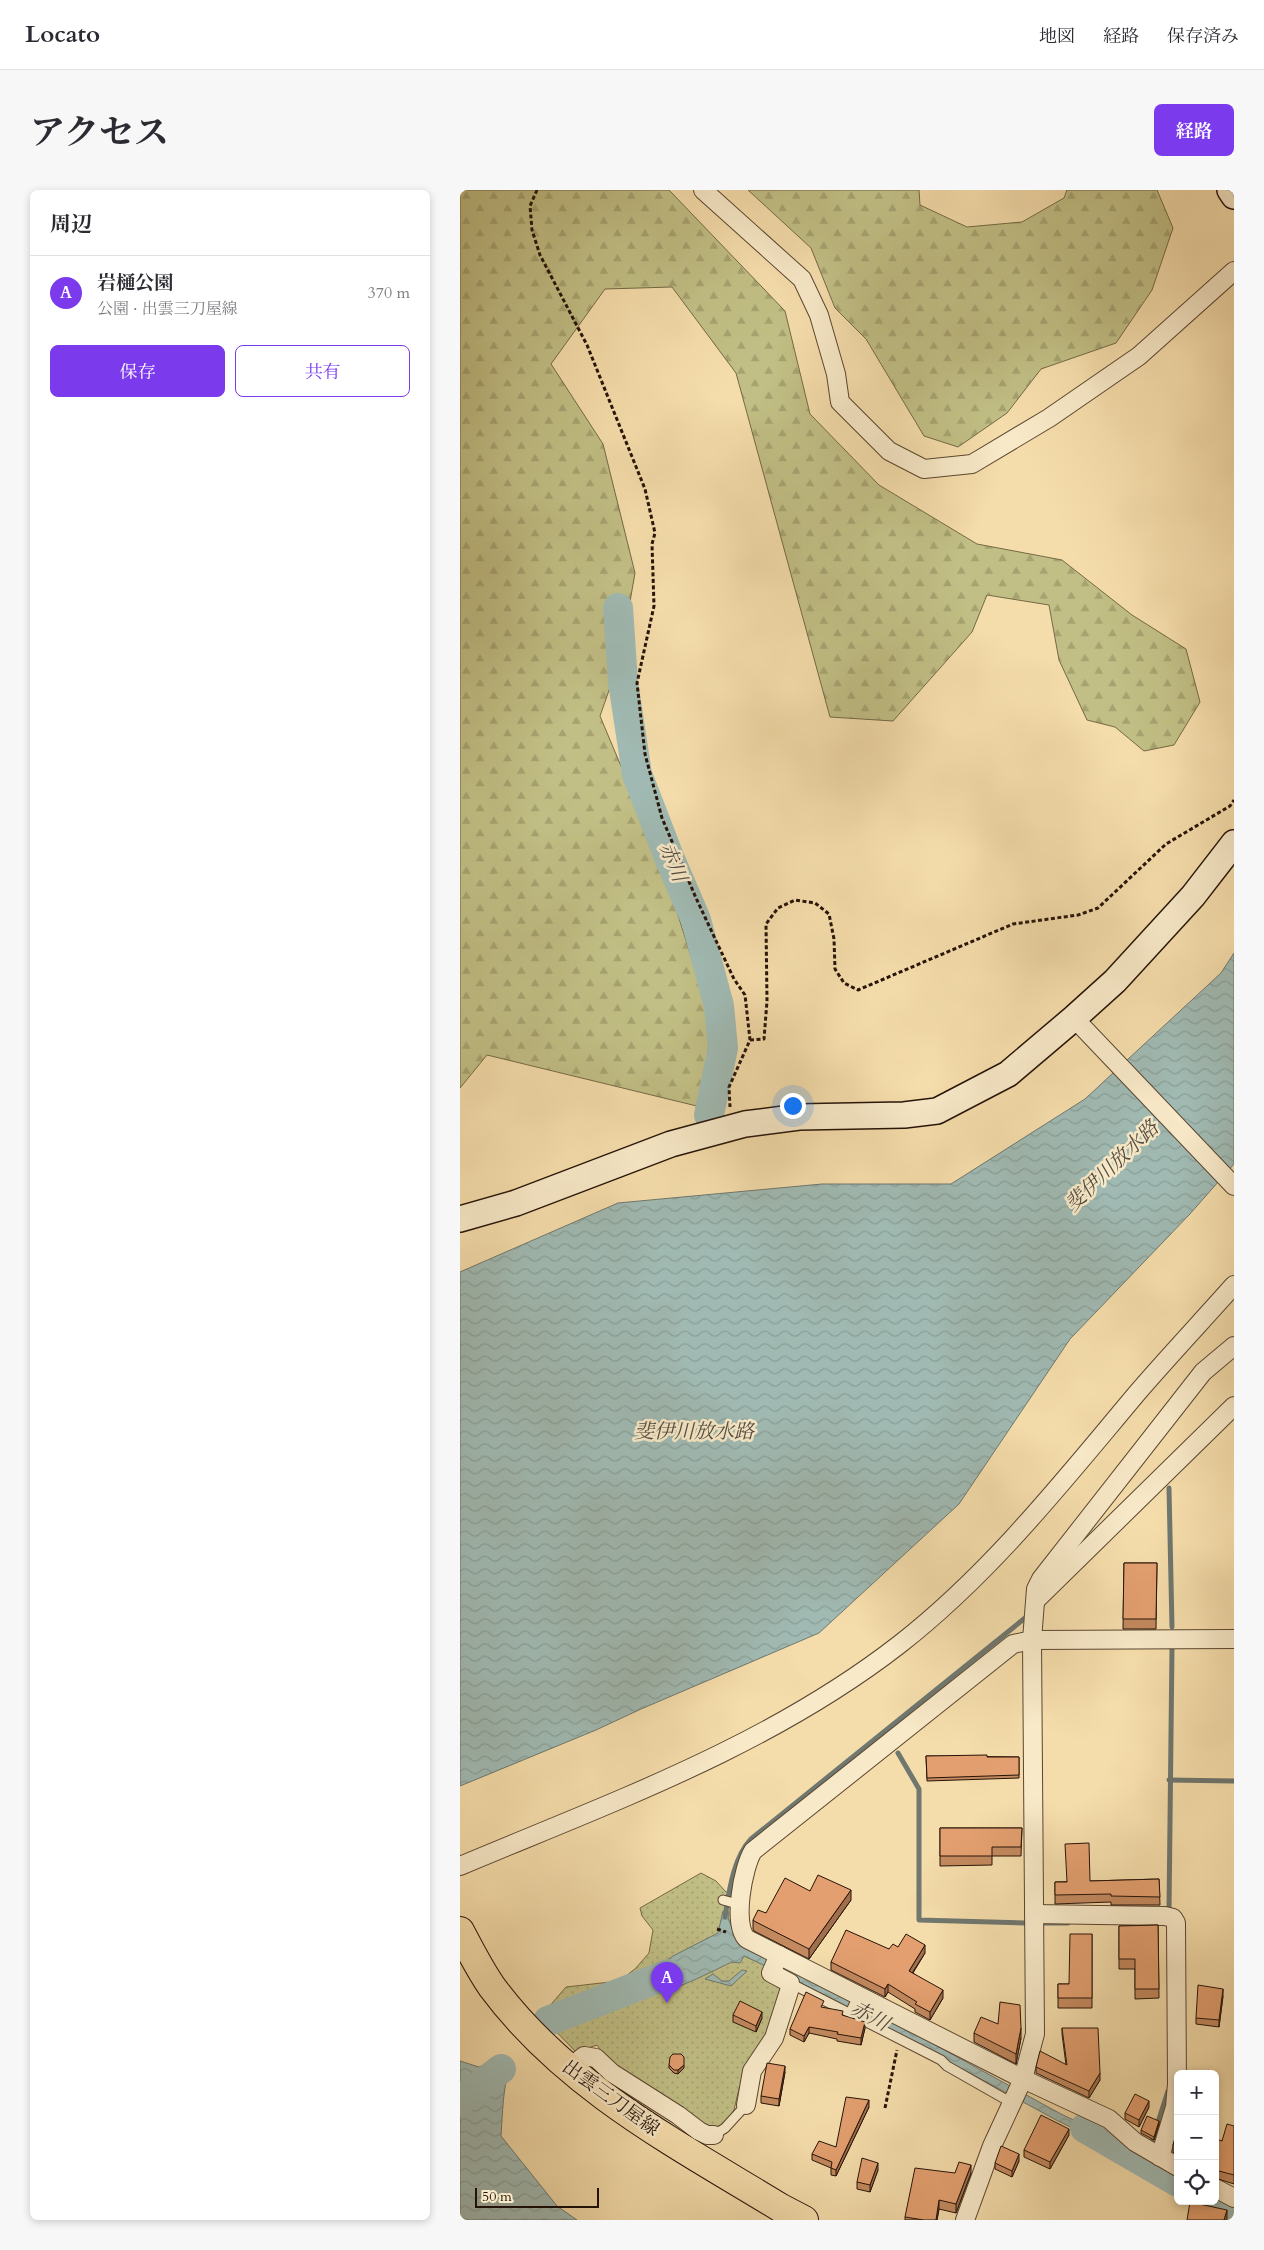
<!DOCTYPE html>
<html lang="ja">
<meta charset="utf-8">
<style>
:root{--surface:#fff;--page:#f7f7f7;--text:#2b2b33;--muted:#7c7c81;--line:#e1e1e2;--accent:#7c3aed}
body{margin:0;font-family:Cardo,"Noto Serif JP",serif;background:var(--page);color:var(--text)}
.controls{position:absolute;right:15px;bottom:15px;display:grid;overflow:hidden;border-radius:8px;box-shadow:0 2px 8px #0003}
.controls button{width:45px;height:45px;display:grid;place-items:center;padding:0;border:0;border-bottom:1px solid var(--line);background:var(--surface);color:var(--text);font:25px sans-serif}
.scale{position:absolute;left:15px;bottom:12px;width:124px;box-sizing:border-box;padding-left:5px;border:2px solid #261308;border-top:0;font-size:14px;line-height:18px;white-space:nowrap;color:#261308;-webkit-text-stroke:4px #f8e9c8;paint-order:stroke}
.you{position:absolute;left:332px;top:915px;width:18px;height:18px;margin:-12px;border:4px solid #fff;border-radius:50%;background:#1a73e8;box-shadow:0 0 0 8px #1a73e833}
.badge{display:grid;place-items:center;width:32px;height:32px;border-radius:50%;background:var(--accent);color:#fff;font-size:16px;font-weight:700}
.pin{position:absolute;translate:-50% -41px;filter:drop-shadow(0 1px 2px #0008)}
.pin::after{content:'';position:absolute;top:26px;width:18px;height:15px;background:inherit;clip-path:polygon(0 0,100% 0,50% 100%)}
.list{margin:0;padding:0;list-style:none}
h2{display:flex;justify-content:space-between;align-items:center;height:65px;margin:0;padding:0 20px;font-size:21px}
h2 small{font-size:16px;font-weight:400;color:var(--muted)}
.list li{display:grid;grid-template-columns:32px 1fr auto;gap:15px;align-items:center;box-sizing:border-box;height:75px;padding:0 20px;border-top:1px solid var(--line)}
.list b{display:block;font-size:19px;white-space:nowrap}
.list p{margin:0;font-size:16px;white-space:nowrap;color:var(--muted)}
.list em{font-size:16px;font-style:normal;color:var(--muted)}
.actions{display:flex;gap:10px;padding:15px 20px}
.actions a{flex:1;padding:11px 0;border:1px solid var(--accent);border-radius:8px;text-align:center;font-size:18px;color:var(--accent)}
.actions .main{background:var(--accent);color:#fff}
.icon{flex:none;width:28px;height:28px;fill:none;stroke:currentColor;stroke-width:2;stroke-linecap:round;stroke-linejoin:round}
.map{position:relative;flex:none;width:774px;height:2030px;overflow:hidden;border-radius:8px}
header{display:flex;align-items:center;gap:30px;box-sizing:border-box;height:70px;padding:0 25px;background:var(--surface);border-bottom:1px solid var(--line)}
header strong{font-size:24px}
nav{display:flex;gap:28px;margin-inline-start:auto;font-size:18px}
.intro{display:flex;align-items:center;justify-content:space-between;box-sizing:border-box;height:120px;padding:0 30px}
h1{margin:0;font-size:35px}
.button{padding:12px 22px;border-radius:8px;background:var(--accent);color:#fff;font-size:18px;font-weight:700}
main{display:flex;gap:30px;padding:0 30px}
aside{flex:1;background:var(--surface);border-radius:8px;box-shadow:0 2px 8px #0003}
.map>svg:first-child{display:block}
.forest{fill:url(#forest-firs);stroke:#746946}
.park{fill:url(#park-dots);stroke:#746946}
.water{fill:url(#water-waves);stroke:#6f776f}
.lines{fill:none;stroke-linecap:round;stroke-linejoin:round}
.stream{stroke:#6f776f;stroke-width:5}
.river{stroke:#a0bab3;stroke-width:30}
.lane-casing{stroke:#5a4631;stroke-width:11}
.street-casing{stroke:#5a4631;stroke-width:20}
.secondary-casing{stroke:#261308;stroke-width:28}
.primary-casing{stroke:#261308;stroke-width:30}
.path{stroke:#261308;stroke-width:3;stroke-dasharray:4 2.5;stroke-linecap:butt}
.lane{stroke:#f8e9c8;stroke-width:9}
.street{stroke:#f8e9c8;stroke-width:18}
.secondary{stroke:#f8e9c8;stroke-width:25}
.primary{stroke:#f5ddab;stroke-width:28}
.wall{fill:#c3895f;stroke:#261308}
.shaded-wall{fill:#9f6f4e;stroke:#261308}
.building{fill:#e39f6f;stroke:#261308}
.labels{text-anchor:middle;dominant-baseline:central;stroke-width:5;stroke-linejoin:round;paint-order:stroke}
.street-label{font-size:19px;fill:#261308;stroke:#f8e9c8}
.water-label{font-size:20px;font-style:italic;fill:#514d44;stroke:#f8e9c8}
</style>
<header>
<strong>Locato</strong>
<nav><a>地図</a><a>経路</a><a>保存済み</a></nav>
</header>
<div class="intro"><h1>アクセス</h1><a class="button">経路</a></div>
<main>
<aside>
<h2>周辺<small></small></h2>
<ul class="list">
<li><span class="badge">A</span><div><b>岩樋公園</b><p>公園 · 出雲三刀屋線</p></div><em>370 m</em></li>
</ul>
<div class="actions"><a class="main">保存</a><a>共有</a></div>
</aside>
<div class="map">
<svg width="774" height="2030" viewBox="0 0 774 2030">
<defs>
<pattern id="forest-firs" width="22" height="20" patternUnits="userSpaceOnUse" patternTransform="scale(1.25)"><rect width="22" height="20" fill="#c1bf85"/><path d="M5 1l3.5 6h-7zM16 11l3.5 6h-7z" fill="#a6a371"/></pattern>
<pattern id="park-dots" width="8" height="8" patternUnits="userSpaceOnUse" patternTransform="scale(1.25)"><rect width="8" height="8" fill="#c1bf85"/><path d="M2 2h.1M6 6h.1" fill="none" stroke="#a6a371" stroke-width="1.8" stroke-linecap="round"/></pattern>
<pattern id="water-waves" width="16" height="10" patternUnits="userSpaceOnUse" patternTransform="scale(1.25)"><rect width="16" height="10" fill="#a0bab3"/><path d="M0 5q4-4 8 0t8 0" fill="none" stroke="#8a9f98"/></pattern>
</defs>
<rect width="100%" height="100%" fill="#f5ddab"/>
<filter id="stains"><feTurbulence type="fractalNoise" baseFrequency=".004" numOctaves="4"/><feColorMatrix values="0 0 0 0 .2 0 0 0 0 .09 0 0 0 0 .02 0 0 0 .5 -.17"/></filter>
<radialGradient id="worn" r=".72"><stop offset=".6" stop-color="#630" stop-opacity="0"/><stop offset="1" stop-color="#630" stop-opacity=".3"/></radialGradient>
<g class="forest">
<path d="M0,0H209L325,121L350,224L419,295L517,354L602,370L672,425L726,459L740,512L714,555L684,561L655,537L627,530L599,470L589,415L527,405L512,442L433,531L370,527L276,183L212,97L145,99L91,174L143,254L175,383L160,469L140,526L202,674L250,827L245,918L27,865L0,898Z"/>
<path d="M288,0H459L460,15L507,37L562,32L604,8L607,0H697L713,38L692,100L656,153L581,179L547,223L498,257L464,246L406,149L375,118L351,58Z"/>
</g>
<path class="park" d="M241,1683L256,1691L266,1702L274,1703L271,1723L323,1794L313,1838L291,1872L279,1899L274,1920L269,1930L258,1940L248,1941C210,1916 163,1893 137,1855L116,1862L81,1826L106,1797L159,1791L175,1779L189,1763L193,1740L182,1726L180,1718Z"/>
<g class="water">
<path d="M774,763V974L729,1025L610,1149L499,1314L359,1443L181,1519L136,1540L0,1596V1082L158,1013L362,994H491L625,909L761,783Z"/>
<path d="M263,1721L269,1722L268,1728L275,1745L601,1924L662,1953L659,1960L598,1931L484,1869L485,1867L329,1787L284,1766L280,1773L272,1772C245,1784 201,1811 172,1801L170,1797L213,1766L258,1743Z"/>
<path d="M282,1780L287,1781L271,1796L245,1789L253,1784L262,1791H269Z"/>
<path d="M0,1871L19,1877L33,1871L48,1887C43,1896 42,1933 41,1946L97,2016L117,2030H0Z"/>
</g>
<g class="lines">
<g class="stream">
<path d="M709,1298L712,1437"/>
<path d="M438,1563L459,1599V1730L565,1733"/>
<path d="M709,1590L774,1591"/>
<path d="M709,1720L712,1458"/>
<path d="M265,1727C269,1702 273,1668 291,1649L570,1424"/>
<path d="M584,1733H608"/>
<path d="M691,1954L708,1901"/>
<path d="M683,1972L685,1970"/>
</g>
<g class="river">
<path d="M158,418L163,492L177,584L209,667L236,730L259,816L263,858L249,925"/>
<path d="M88,1831L209,1784"/>
<path d="M0,1911L41,1879"/>
<path d="M625,1938L718,1992"/>
<path d="M752,2011L774,2024"/>
</g>
<defs>
<g id="lane">
<path d="M263,1710L281,1715"/>
<path d="M330,1793L481,1870L487,1876L552,1913"/>
<path d="M254,1945L265,1938L286,1915"/>
</g>
<g id="street">
<path d="M243,0L342,89L359,125L376,184L380,212L429,261L464,279L512,274L589,228L679,166L774,81"/>
<path d="M614,828L774,996"/>
<path d="M576,1410L774,1216"/>
<path d="M0,1676C152,1612 309,1556 440,1454C532,1382 604,1290 678,1202C709,1166 742,1131 774,1095"/>
<path d="M574,1724L705,1726L713,1728L716,1733L717,1894L715,1917L700,1967"/>
<path d="M394,1825L402,1808"/>
<path d="M108,1879L124,1866L136,1868L152,1883L218,1925L239,1941L247,1945H254"/>
<path d="M286,1915L292,1881L314,1848L330,1798V1793L311,1783L319,1765"/>
<path d="M718,1977L675,1952L649,1929L563,1889L287,1749C272,1735 283,1677 293,1661L553,1454L572,1450L774,1449"/>
<path d="M755,1998L774,2008"/>
<path d="M505,2030L532,1956L563,1889L575,1844L572,1450L576,1399L581,1389L743,1182L774,1156"/>
</g>
<g id="secondary">
<path d="M770,0L774,6"/>
<path d="M0,1029L56,1013L211,954L285,934L339,927L444,925L477,921L548,884L614,828L655,791L733,706L774,653"/>
</g>
<path id="primary" d="M0,1741C10,1760 20,1780 32,1797C106,1897 218,1955 321,2018L344,2030"/>
</defs>
<use href="#lane" class="lane-casing"/>
<use href="#street" class="street-casing"/>
<use href="#secondary" class="secondary-casing"/>
<use href="#primary" class="primary-casing"/>
<g class="path">
<path d="M77,0L70,16L72,40L80,65L127,155L185,299L195,343L192,354L194,416L177,493L185,564L202,628L236,708L274,789L285,805L290,850L269,897L270,917"/>
<path d="M290,850L304,849L307,811L306,734L318,718L335,710L355,713L369,724L374,749L375,779L384,793L398,800L553,734L618,725L638,718L706,654L770,616L774,610"/>
<path d="M257,1739L266,1742"/>
<path d="M425,1918L437,1860"/>
</g>
<use href="#lane" class="lane"/>
<use href="#street" class="street"/>
<use href="#secondary" class="secondary"/>
<use href="#primary" class="primary"/>
</g>
<g class="wall">
<path d="M664,1373H697L696,1439H663Z"/>
<path d="M466,1566L559,1567V1588L467,1591Z"/>
<path d="M480,1638H562L561,1666H532V1675L480,1676Z"/>
<path d="M699,1689L700,1715H651V1712L595,1714V1692Z"/>
<path d="M350,1701L391,1710L349,1769L294,1741L293,1739V1730Z"/>
<path d="M698,1735L699,1808L675,1809V1779H659V1736Z"/>
<path d="M632,1744V1818H598V1794H609Z"/>
<path d="M438,1757L465,1763L453,1783L483,1808L470,1830L455,1822V1819L428,1802L425,1807L371,1780V1772Z"/>
<path d="M763,1806L759,1837L736,1834V1828Z"/>
<path d="M364,1818L383,1825L405,1838L401,1855L377,1851V1849L349,1843L344,1852L330,1845V1839Z"/>
<path d="M273,1825L302,1828L296,1842L273,1832Z"/>
<path d="M538,1834L561,1848L556,1874L514,1852V1843Z"/>
<path d="M602,1838L640,1890L629,1908L576,1883V1877L606,1875L602,1844Z"/>
<path d="M209,1875L224,1878L218,1884L214,1883L209,1878Z"/>
<path d="M325,1882L319,1916L301,1913V1906Z"/>
<path d="M409,1917L376,1986L371,1985V1978L352,1970V1964L376,1957Z"/>
<path d="M689,1917L679,1937L665,1929V1923Z"/>
<path d="M699,1934L694,1950L681,1943V1940Z"/>
<path d="M774,1936V1994L755,1988V1951H762Z"/>
<path d="M718,1938V1965L713,1962V1955Z"/>
<path d="M609,1945L590,1979L564,1967V1960Z"/>
<path d="M559,1971L552,1987L535,1979V1973Z"/>
<path d="M418,1980L410,2002L397,1999V1992Z"/>
<path d="M495,1983H511L496,2023L479,2019L477,2030H445V2027Z"/>
</g>
<g class="shaded-wall">
<path d="M391,1700V1710L349,1769V1759Z"/>
<path d="M465,1755V1763L449,1788V1781Z"/>
<path d="M428,1794V1802L425,1807V1799Z"/>
<path d="M763,1799V1806L759,1837V1830Z"/>
<path d="M483,1800V1808L470,1830V1822Z"/>
<path d="M302,1822V1828L296,1842V1836Z"/>
<path d="M405,1832V1838L401,1855V1848Z"/>
<path d="M349,1837V1843L344,1852V1846Z"/>
<path d="M561,1838V1848L556,1874V1864Z"/>
<path d="M224,1875V1878L218,1884V1880Z"/>
<path d="M325,1876V1882L319,1916V1909Z"/>
<path d="M640,1883V1890L629,1908V1901Z"/>
<path d="M409,1910V1917L376,1986V1980Z"/>
<path d="M689,1911V1917L679,1937V1930Z"/>
<path d="M699,1931V1934L694,1950V1947Z"/>
<path d="M609,1939V1945L590,1979V1972Z"/>
<path d="M559,1964V1971L552,1987V1981Z"/>
<path d="M418,1973V1980L410,2002V1995Z"/>
<path d="M511,1975V1983L496,2023V2014Z"/>
<path d="M479,2010V2019L477,2030H476Z"/>
<path d="M767,2020V2030H764Z"/>
</g>
<g class="building">
<path d="M664,1373H697L696,1429H663Z"/>
<path d="M527,1565V1567H559V1585L467,1588L466,1566Z"/>
<path d="M480,1638H562L561,1657H532V1666H480Z"/>
<path d="M629,1653L630,1691L699,1689L700,1707L651,1706V1704L595,1705V1692H607L605,1654Z"/>
<path d="M358,1685L391,1700L349,1759L294,1731L293,1730L298,1720L306,1723L325,1688L350,1701Z"/>
<path d="M698,1735L699,1799H675V1769H659V1736Z"/>
<path d="M386,1740L429,1759L433,1754L438,1757L446,1744L465,1755L449,1781L483,1800L470,1822L455,1814L457,1812L428,1794L425,1799L371,1772Z"/>
<path d="M610,1744H632V1808H598V1794H609Z"/>
<path d="M738,1795L763,1799L759,1830L736,1828Z"/>
<path d="M346,1802L364,1811L361,1817L383,1821L382,1825L405,1832L401,1848L377,1844L378,1842L349,1837L344,1846L330,1839Z"/>
<path d="M280,1811L302,1822L296,1836L273,1825Z"/>
<path d="M540,1812L560,1815L561,1838L556,1864L514,1843L521,1827L538,1834Z"/>
<path d="M602,1838H638L640,1883L629,1901L576,1877L580,1861L607,1875Z"/>
<path d="M213,1864H221L224,1867V1875L218,1880H214L209,1875L210,1867Z"/>
<path d="M307,1873L325,1876L319,1909L301,1906Z"/>
<path d="M675,1904L689,1911L679,1930L665,1923Z"/>
<path d="M386,1907L409,1910L376,1980L371,1978L372,1972L352,1964L359,1951L376,1957Z"/>
<path d="M581,1925L609,1939L590,1972L564,1960Z"/>
<path d="M687,1926L699,1931L694,1947L681,1940Z"/>
<path d="M767,1934L774,1936V1985L755,1980V1951L756,1949L762,1951Z"/>
<path d="M718,1938V1958L713,1955Z"/>
<path d="M541,1956L559,1964L552,1981L535,1973Z"/>
<path d="M402,1968L418,1973L410,1995L397,1992Z"/>
<path d="M499,1972L511,1975L496,2014L479,2010L476,2030H464L445,2027L455,1978L495,1983Z"/>
<path d="M730,2012L767,2020L764,2030H727Z"/>
</g>
<g class="labels">
<g class="street-label">
<text transform="translate(151 1908) rotate(36)">出雲三刀屋線</text>
</g>
<g class="water-label">
<text transform="translate(213 672) rotate(68)">赤川</text>
<text transform="translate(652 976) rotate(-44)">斐伊川放水路</text>
<text x="234" y="1241">斐伊川放水路</text>
<text transform="translate(410 1826) rotate(28)">赤川</text>
</g>
</g>
<rect width="100%" height="100%" filter="url(#stains)"/>
<rect width="100%" height="100%" fill="url(#worn)"/>
</svg>
<div class="controls">
<button>+</button>
<button>−</button>
<button><svg class="icon" aria-label="locate" viewBox="0 0 24 24"><circle cx="12" cy="12" r="6"/><path d="M12 2v4M12 18v4M2 12h4M18 12h4"/></svg></button>
</div>
<div class="scale">50 m</div>
<div class="you"></div>
<div class="pin badge" style="left:207px;top:1813px">A</div>
</div>
</main>
